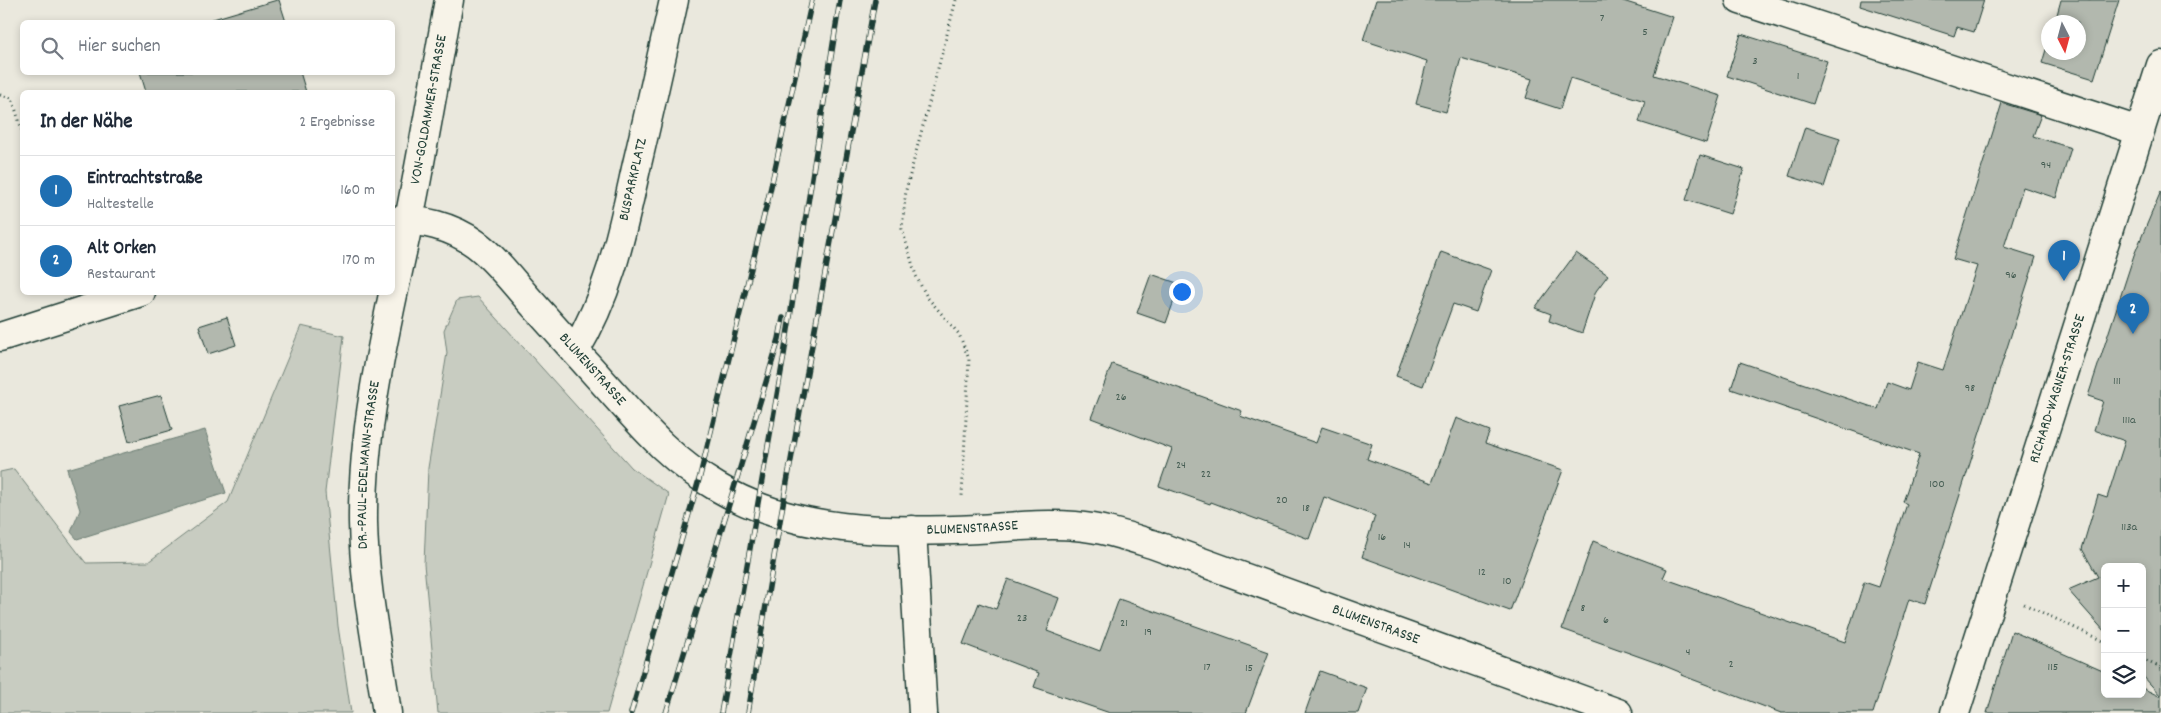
<!DOCTYPE html>
<html lang="de">
<meta charset="utf-8">
<style>
:root{--surface:#fff;--page:#f6f6f7;--text:#1f2937;--muted:#747a83;--line:#e0e1e3;--accent:#1f6fb2}
body{margin:0;font-family:Dekko,sans-serif;background:var(--page);color:var(--text)}
.controls{position:absolute;right:15px;bottom:15px;display:grid;overflow:hidden;border-radius:8px;box-shadow:0 2px 8px #0003}
.controls button{width:45px;height:45px;display:grid;place-items:center;padding:0;border:0;border-bottom:1px solid var(--line);background:var(--surface);color:var(--text);font:25px sans-serif}
.compass{position:absolute;left:2041px;top:15px;width:45px;height:45px;border-radius:50%;background:var(--surface);box-shadow:0 2px 8px #0003;rotate:174deg}
.you{position:absolute;left:1181px;top:291px;width:18px;height:18px;margin:-12px;border:4px solid #fff;border-radius:50%;background:#1a73e8;box-shadow:0 0 0 8px #1a73e833}
.badge{display:grid;place-items:center;width:32px;height:32px;border-radius:50%;background:var(--accent);color:#fff;font-size:16px;font-weight:700}
.pin{position:absolute;translate:-50% -41px;filter:drop-shadow(0 1px 2px #0008)}
.pin::after{content:'';position:absolute;top:26px;width:18px;height:15px;background:inherit;clip-path:polygon(0 0,100% 0,50% 100%)}
.list{margin:0;padding:0;list-style:none}
h2{display:flex;justify-content:space-between;align-items:center;height:65px;margin:0;padding:0 20px;font-size:21px}
h2 small{font-size:16px;font-weight:400;color:var(--muted)}
.list li{display:grid;grid-template-columns:32px 1fr auto;gap:15px;align-items:center;box-sizing:border-box;height:70px;padding:0 20px;border-top:1px solid var(--line)}
.list b{display:block;font-size:19px;white-space:nowrap}
.list p{margin:0;font-size:16px;white-space:nowrap;color:var(--muted)}
.list em{font-size:16px;font-style:normal;color:var(--muted)}
.icon{flex:none;width:28px;height:28px;fill:none;stroke:currentColor;stroke-width:2;stroke-linecap:round;stroke-linejoin:round}
.map{position:relative;flex:none;width:2161px;height:713px;overflow:hidden}
.search{position:absolute;background:var(--surface);box-shadow:0 2px 8px #0003;left:20px;top:20px;width:375px;height:55px;display:flex;align-items:center;gap:12px;box-sizing:border-box;padding:0 18px;border-radius:8px;color:var(--muted);font-size:19px}
.panel{position:absolute;background:var(--surface);box-shadow:0 2px 8px #0003;left:20px;top:90px;width:375px;height:205px;border-radius:8px}
.map>svg:first-child{display:block}
.green{fill:#c8ccc1;stroke:#74847a}
.water{fill:#9ca69c;stroke:#6a7c72}
.building{fill:#b2b8ae;stroke:#1f3d34}
.lines{fill:none;stroke-linecap:round;stroke-linejoin:round}
.minor-casing{stroke:#1f3d34;stroke-width:31}
.path{stroke:#1f3d34;stroke-width:3;stroke-dasharray:1 4;stroke-linecap:butt}
.minor{stroke:#f7f3e8;stroke-width:28}
.rail-casing{stroke:#1f3d34;stroke-width:5.5}
.rail{stroke:#f7f3e8;stroke-width:4;stroke-dasharray:11;stroke-linecap:butt}
.labels{text-anchor:middle;dominant-baseline:central;stroke-width:4;stroke-linejoin:round;paint-order:stroke}
.number-label{font-size:12px;fill:#445c52}
.street-label{font-size:15px;fill:#1f3d34;stroke:#f7f3e8}
</style>
<div class="map">
<svg width="2161" height="713" viewBox="0 0 2161 713">
<rect width="100%" height="100%" fill="#eae8dd"/>
<filter id="ink" filterUnits="userSpaceOnUse"><feTurbulence type="fractalNoise" baseFrequency=".02" numOctaves="2"/><feDisplacementMap in="SourceGraphic" scale="10" xChannelSelector="R" yChannelSelector="G"/><feConvolveMatrix kernelMatrix="1 2 1 2 8 2 1 2 1" color-interpolation-filters="sRGB"/></filter>
<g filter="url(#ink)">
<g class="green">
<path d="M478,297L632,468L669,494L607,713H438L424,564L428,468L447,353L444,330L457,300Z"/>
<path d="M301,326L344,336L325,492L338,626L351,713H0V472L14,469L86,563L148,562L228,502Z"/>
</g>
<path class="water" d="M205,430L226,493L77,539L71,532L80,510L67,469Z"/>
<g class="building">
<path d="M279,0L286,22H203L277,0Z"/>
<path d="M1376,0H1620L1673,17L1654,75L1721,96L1706,143L1639,122L1645,101L1570,78L1560,109L1526,98L1532,79L1461,58L1446,112L1416,104L1427,61L1363,40Z"/>
<path d="M1861,0H1984L1974,32L1957,27L1954,36L1860,6Z"/>
<path d="M2061,0H2119L2094,79L2042,63L2048,43V52H2078V22H2055Z"/>
<path d="M1741,34L1827,61L1813,104L1727,76Z"/>
<path d="M140,72H300L306,92H146Z"/>
<path d="M2002,103L2041,115L2033,136L2071,148L2056,198L2023,187L2004,247L2036,257L1925,604L1909,599L1873,713H1781L1681,675L1682,673L1660,664L1562,629L1593,541L1667,569L1663,578L1845,642L1864,582L1879,587L1907,504L1903,502L1919,454L1731,389L1740,362L1878,409L1887,382L1909,390L1918,362L1943,370L1977,266L1953,259Z"/>
<path d="M1805,127L1840,138L1824,187L1789,176Z"/>
<path d="M1700,155L1744,169L1730,214L1686,200Z"/>
<path d="M2161,191V696L2142,675V567H2105V632L2068,590L2098,577L2082,549L2098,495L2107,498L2125,441L2094,430L2103,401L2088,396L2134,255Z"/>
<path d="M1441,252L1491,270L1476,312L1453,304L1423,386L1396,376Z"/>
<path d="M1576,253L1608,275L1596,291L1582,333L1549,321L1551,314L1535,308Z"/>
<path d="M1151,274L1180,284L1166,323L1137,313Z"/>
<path d="M227,317L236,345L208,354L199,326Z"/>
<path d="M1112,364L1242,411L1240,416L1316,443L1322,427L1372,444L1367,459L1432,483L1456,418L1490,431L1485,443L1563,470L1510,611L1362,557L1375,516L1324,497L1309,539L1211,502L1210,504L1159,486L1172,449L1091,418Z"/>
<path d="M161,395L172,430L129,442L119,406Z"/>
<path d="M1008,579L1059,598L1047,631L1100,651L1119,599L1269,652L1246,713H1110L1034,687L1039,673L963,644L979,603L996,609Z"/>
<path d="M2012,631L2105,672V694H2142V688L2161,697V713H1987Z"/>
<path d="M1320,671L1367,688L1358,713H1305Z"/>
</g>
<g class="lines">
<defs>
<g id="minor">
<path d="M1740,0L2139,131"/>
<path id="s1" d="M392,221C420,218 453,227 476,244C496,259 513,282 530,301C557,331 583,360 610,390C644,428 672,461 717,487C796,534 889,533 978,529C1010,527 1043,523 1075,526C1102,528 1126,536 1152,544L1618,713"/>
<path d="M0,337L141,292"/>
<path id="s2" d="M575,351C611,291 622,231 637,164C650,109 662,55 674,0"/>
<path d="M912,530L923,713"/>
<path id="s3" d="M387,713C378,650 364,586 363,522C362,425 386,328 406,234C422,157 435,78 449,0"/>
<path id="s4" d="M1955,713L2161,65"/>
</g>
</defs>
<use href="#minor" class="minor-casing"/>
<g class="path">
<path d="M956,0L906,190L902,229L916,276L927,297L959,334L969,359L962,496"/>
<path d="M0,95L12,98L22,130"/>
<path d="M2024,604L2105,642"/>
<path d="M2142,659L2161,668"/>
</g>
<use href="#minor" class="minor"/>
<defs>
<g id="rail">
<path d="M631,713L700,476L770,191L812,0"/>
<path d="M666,713L779,339L783,318"/>
<path d="M721,713L784,355L840,0"/>
<path d="M748,713L781,515L875,0"/>
</g>
</defs>
<use href="#rail" class="rail-casing"/>
<use href="#rail" class="rail"/>
</g>
</g>
<g class="labels">
<g class="number-label">
<text x="1602" y="18">7</text>
<text x="1645" y="32">5</text>
<text x="1755" y="61">3</text>
<text x="1798" y="76">1</text>
<text x="2046" y="165">94</text>
<text x="2011" y="275">96</text>
<text x="2117" y="381">111</text>
<text x="1970" y="388">98</text>
<text x="1121" y="397">26</text>
<text x="2129" y="420">111a</text>
<text x="1181" y="465">24</text>
<text x="1206" y="474">22</text>
<text x="1937" y="484">100</text>
<text x="1282" y="500">20</text>
<text x="1306" y="508">18</text>
<text x="2129" y="527">113a</text>
<text x="1382" y="537">16</text>
<text x="1407" y="545">14</text>
<text x="1482" y="572">12</text>
<text x="1507" y="581">10</text>
<text x="1583" y="608">8</text>
<text x="1022" y="618">23</text>
<text x="1606" y="620">6</text>
<text x="1124" y="623">21</text>
<text x="1148" y="632">19</text>
<text x="1688" y="652">4</text>
<text x="1731" y="664">2</text>
<text x="1207" y="667">17</text>
<text x="2053" y="667">115</text>
<text x="1249" y="668">15</text>
</g>
<g class="street-label">
<text stroke="none"><textPath href="#s3" startOffset="611">VON-GOLDAMMER-STRASSE</textPath></text>
<text stroke="none"><textPath href="#s2" startOffset="182">BUSPARKPLATZ</textPath></text>
<text stroke="none"><textPath href="#s1" startOffset="260">BLUMENSTRASSE</textPath></text>
<text stroke="none"><textPath href="#s4" startOffset="340">RICHARD-WAGNER-STRASSE</textPath></text>
<text stroke="none"><textPath href="#s3" startOffset="250">DR.-PAUL-EDELMANN-STRASSE</textPath></text>
<text stroke="none"><textPath href="#s1" startOffset="695">BLUMENSTRASSE</textPath></text>
<text stroke="none"><textPath href="#s1" startOffset="1115">BLUMENSTRASSE</textPath></text>
</g>
</g>
</svg>
<div class="controls">
<button>+</button>
<button>−</button>
<button><svg class="icon" aria-label="layers" viewBox="0 0 24 24"><path d="M12 4l9 5-9 5-9-5zM3 14l9 5 9-5"/></svg></button>
</div>
<svg class="compass" viewBox="-18 -18 36 36"><path d="M0-13l5 13h-10z" fill="#e53935"/><path d="M0 13l5-13h-10z" fill="#747a83"/></svg>
<div class="you"></div>
<div class="pin badge" style="left:2064px;top:281px">1</div>
<div class="pin badge" style="left:2133px;top:334px">2</div>
<div class="search"><svg class="icon" aria-label="search" viewBox="0 0 24 24"><circle cx="10" cy="10" r="6"/><path d="M15 15l6 6"/></svg>Hier suchen</div>
<section class="panel">
<h2>In der Nähe<small>2 Ergebnisse</small></h2>
<ul class="list">
<li><span class="badge">1</span><div><b>Eintrachtstraße</b><p>Haltestelle</p></div><em>160 m</em></li>
<li><span class="badge">2</span><div><b>Alt Orken</b><p>Restaurant</p></div><em>170 m</em></li>
</ul>
</section>
</div>
